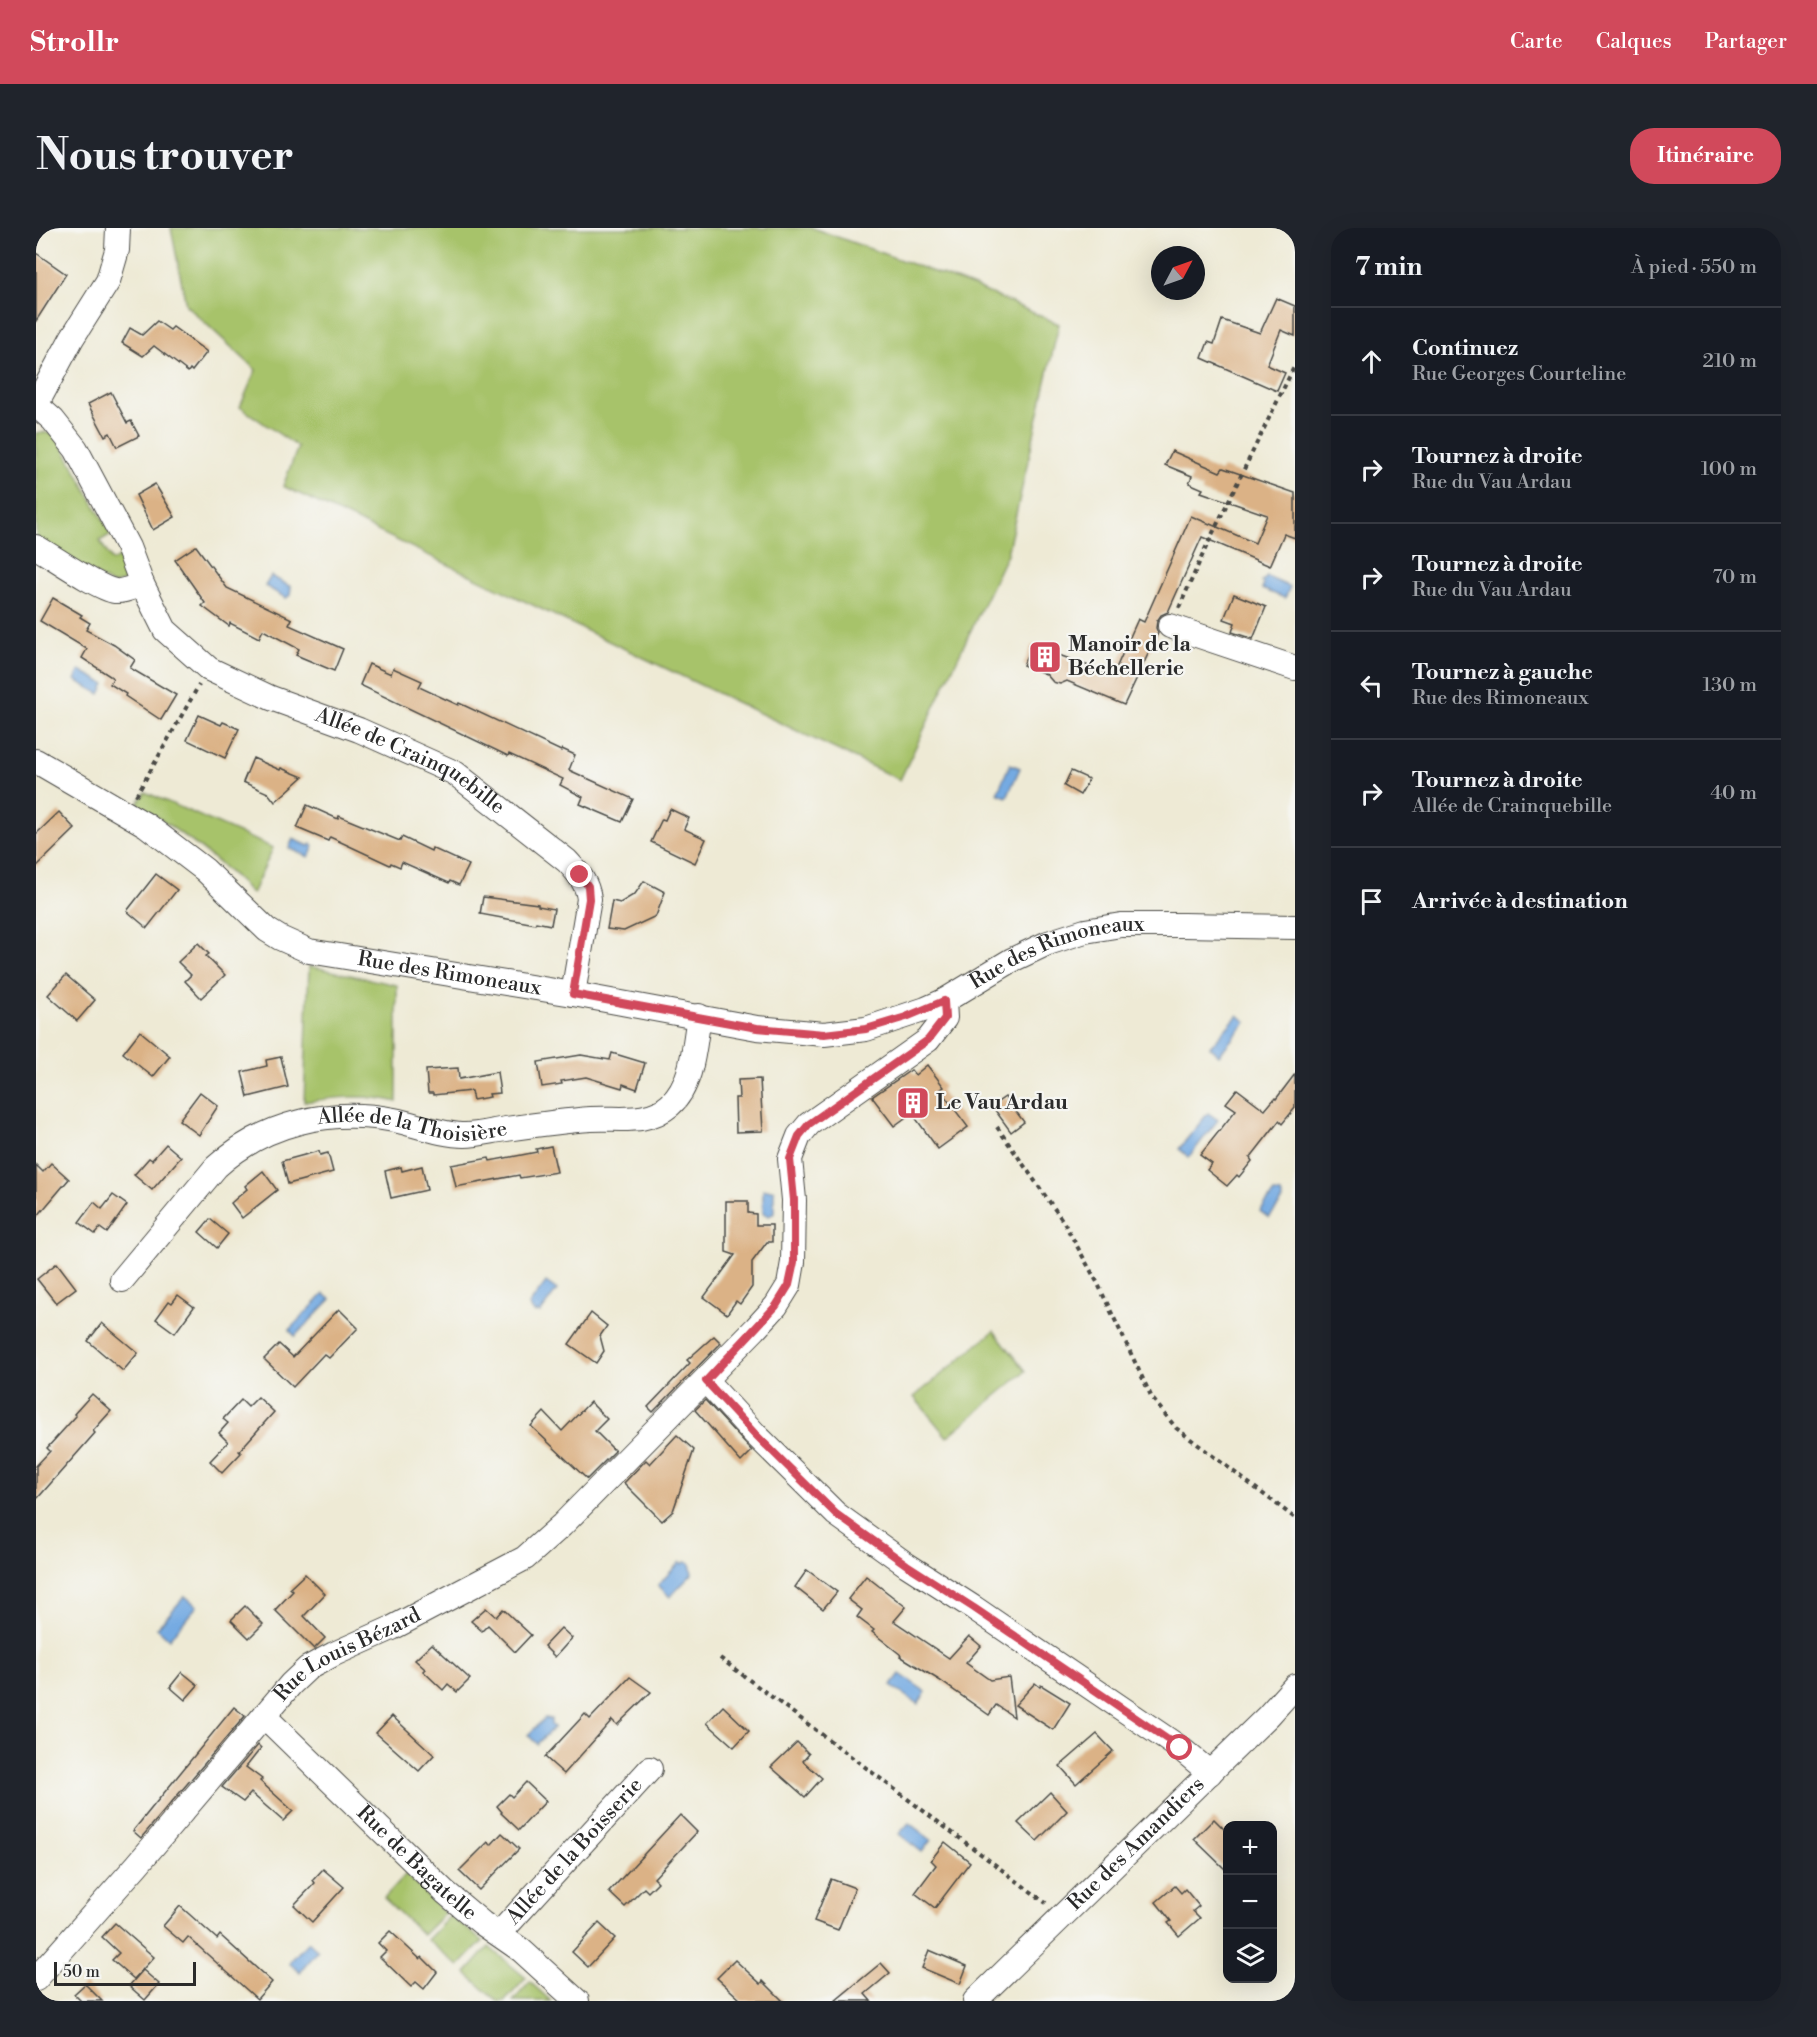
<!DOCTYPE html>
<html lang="fr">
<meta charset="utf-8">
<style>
:root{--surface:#171b24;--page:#20242c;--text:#f1f3f6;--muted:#9ea1a6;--line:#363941;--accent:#d1495b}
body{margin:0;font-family:"Libre Bodoni",serif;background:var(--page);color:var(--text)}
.controls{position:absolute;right:18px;bottom:18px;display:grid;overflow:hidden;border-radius:12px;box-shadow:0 6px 24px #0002}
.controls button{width:54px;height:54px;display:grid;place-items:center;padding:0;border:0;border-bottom:2px solid var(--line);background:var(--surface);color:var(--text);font:30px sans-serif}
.compass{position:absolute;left:1115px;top:18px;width:54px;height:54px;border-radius:50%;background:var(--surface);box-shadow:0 6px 24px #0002;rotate:49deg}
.scale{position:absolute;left:18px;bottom:15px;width:142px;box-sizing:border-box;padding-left:6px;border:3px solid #2b2b2b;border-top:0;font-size:16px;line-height:21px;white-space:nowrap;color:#2b2b2b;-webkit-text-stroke:4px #f6f6f2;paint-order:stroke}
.stop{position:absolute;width:18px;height:18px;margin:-14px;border:4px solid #d1495b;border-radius:50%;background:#fff}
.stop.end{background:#d1495b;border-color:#fff;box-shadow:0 2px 6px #0008}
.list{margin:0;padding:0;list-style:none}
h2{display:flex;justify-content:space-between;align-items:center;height:78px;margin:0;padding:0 24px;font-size:26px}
h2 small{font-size:20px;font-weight:400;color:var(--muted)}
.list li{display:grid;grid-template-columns:39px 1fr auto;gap:18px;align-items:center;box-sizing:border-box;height:108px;padding:0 24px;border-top:2px solid var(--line)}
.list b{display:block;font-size:22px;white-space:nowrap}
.list p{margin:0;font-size:20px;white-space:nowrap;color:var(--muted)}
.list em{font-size:20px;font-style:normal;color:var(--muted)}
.icon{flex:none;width:33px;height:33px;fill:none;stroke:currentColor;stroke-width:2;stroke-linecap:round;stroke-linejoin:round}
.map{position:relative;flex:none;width:1259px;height:1773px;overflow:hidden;border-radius:24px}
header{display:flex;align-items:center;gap:36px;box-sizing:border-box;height:84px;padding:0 30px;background:var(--accent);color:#fff}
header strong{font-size:28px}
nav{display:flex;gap:33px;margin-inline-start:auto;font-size:21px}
.intro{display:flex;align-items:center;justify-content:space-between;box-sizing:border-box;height:144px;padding:0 36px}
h1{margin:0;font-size:42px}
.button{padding:15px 27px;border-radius:24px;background:var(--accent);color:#fff;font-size:21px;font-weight:700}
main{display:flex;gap:36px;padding:0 36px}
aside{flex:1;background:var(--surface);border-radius:24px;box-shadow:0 6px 24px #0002}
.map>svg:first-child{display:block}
.green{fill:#a7c36a;stroke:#69774a;stroke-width:1.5}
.water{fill:#74aae2;stroke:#506a86;stroke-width:1.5}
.building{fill:#dbb286}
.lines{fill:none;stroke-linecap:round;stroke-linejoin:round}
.minor-casing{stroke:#484844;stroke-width:26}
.path{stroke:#484844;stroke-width:4;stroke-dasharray:4.5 4.5;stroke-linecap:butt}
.minor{stroke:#fff;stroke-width:24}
.route{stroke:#d1495b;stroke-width:8}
.labels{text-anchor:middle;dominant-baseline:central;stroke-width:4.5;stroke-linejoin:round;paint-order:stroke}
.poi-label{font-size:21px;font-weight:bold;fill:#2b2b2b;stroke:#f6f6f2;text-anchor:start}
.street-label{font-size:21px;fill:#2b2b2b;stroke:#f6f6f2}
</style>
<header>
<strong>Strollr</strong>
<nav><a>Carte</a><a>Calques</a><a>Partager</a></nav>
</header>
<div class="intro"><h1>Nous trouver</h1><a class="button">Itinéraire</a></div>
<main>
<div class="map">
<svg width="1259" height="1773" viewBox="0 0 1259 1773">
<rect width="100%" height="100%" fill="#f6f6f2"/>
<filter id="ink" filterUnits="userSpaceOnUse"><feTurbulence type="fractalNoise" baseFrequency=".0167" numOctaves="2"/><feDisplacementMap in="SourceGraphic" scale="12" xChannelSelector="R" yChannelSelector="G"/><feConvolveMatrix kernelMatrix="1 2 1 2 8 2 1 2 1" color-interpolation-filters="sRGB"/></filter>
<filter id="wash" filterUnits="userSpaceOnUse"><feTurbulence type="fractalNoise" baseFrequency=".008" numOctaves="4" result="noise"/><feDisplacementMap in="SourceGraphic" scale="24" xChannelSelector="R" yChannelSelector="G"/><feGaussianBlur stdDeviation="1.35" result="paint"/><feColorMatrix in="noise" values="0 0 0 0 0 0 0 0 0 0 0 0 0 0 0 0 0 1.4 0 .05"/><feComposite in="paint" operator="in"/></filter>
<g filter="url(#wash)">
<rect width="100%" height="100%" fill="#eeead5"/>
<g class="green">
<path d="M135,0H777L939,59L1023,96L971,326L864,552L247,258L262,219L204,179L220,142L150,77Z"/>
<path d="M7,204L20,207L75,306L64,313L76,333L87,327L95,351L77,357L0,311V205Z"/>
<path d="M109,564L237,620L216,666C182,631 142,602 101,576Z"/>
<path d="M273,738L361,757V874C329,866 300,869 268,874Z"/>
<path d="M958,1103L990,1143L911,1209L878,1169Z"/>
<path d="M370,1646L409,1685L387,1707L348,1670Z"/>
<path d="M414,1688L447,1713L423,1738L391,1712Z"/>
<path d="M453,1719L490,1750L469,1773H461L430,1745Z"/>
<path d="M494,1754L515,1773H477Z"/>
</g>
<g class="water">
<path d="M235,348L255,359L254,367L250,370L229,358Z"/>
<path d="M1231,349L1254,359L1249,370L1226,361L1228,357L1226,354Z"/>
<path d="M44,442L69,456L64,466L39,452Z"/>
<path d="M974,536L984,540L971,569L961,565Z"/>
<path d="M257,611L273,618L275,616L278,618L273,629L253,620Z"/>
<path d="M1202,787L1210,794L1183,827L1174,819Z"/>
<path d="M1172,885L1182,892L1153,929L1143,921Z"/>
<path d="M727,962H738V985L733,988L727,985Z"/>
<path d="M1238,965L1245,966L1247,972L1233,990L1224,983Z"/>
<path d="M510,1054L521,1062L504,1085L502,1084L498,1085L493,1077Z"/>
<path d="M288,1066L295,1071L259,1108L253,1102Z"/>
<path d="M644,1334L646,1336L649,1334L654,1335L656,1346L634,1369L622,1357Z"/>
<path d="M149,1368L161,1378L133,1411L121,1400Z"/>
<path d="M864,1446L890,1464L882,1476L855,1458Z"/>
<path d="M509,1490L515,1491V1497L518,1499L501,1516L492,1507Z"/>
<path d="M873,1595L895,1612L886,1624L863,1606Z"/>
<path d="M272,1714L282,1723L264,1744L253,1735Z"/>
</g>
<g id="blocks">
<g class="building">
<path d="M0,25L30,46L0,93Z"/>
<path d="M1240,70L1259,78V108L1245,102L1231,137L1249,145L1241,163L1166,130L1172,114L1178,116L1186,92L1224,105Z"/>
<path d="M121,93L134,102L137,99L171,124L156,143L154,141L152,144L118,118L107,128L86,115L94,100L106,107Z"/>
<path d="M75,164L91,195L95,193L103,208L81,219L74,205L69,208L52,176Z"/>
<path d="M1136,223L1184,244L1187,240L1259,265V310L1248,306L1234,338L1166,309L1132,384L1125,387L1121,393L1120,400L1122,405L1088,477L1031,453L1024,456L1017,454L1010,446L987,437L996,417L1077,447L1102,391L1108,394L1155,288L1219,315L1231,287L1165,264L1167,261L1153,255L1156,248L1129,237Z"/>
<path d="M119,256L139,289L117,302L100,267Z"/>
<path d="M160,318L191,360L256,391L253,397L307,421L298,443L260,427L263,421L227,402L223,410L194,395L193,398L166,378L169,375L139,332Z"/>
<path d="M1198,366L1230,379L1217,411L1196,404L1199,395L1188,391Z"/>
<path d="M17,370L46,387L44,389L54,395L50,402L78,417L99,432L94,440L140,467L125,492L89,468L90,466L74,456L77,450L46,430L51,421L4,393Z"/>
<path d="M333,436L355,446L357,440L386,453L383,459L422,477L423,475L525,523L526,521L539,527L533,542L597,571L586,594L544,576L547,569L524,557L527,551L473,526L472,528L324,457Z"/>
<path d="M163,487L185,497L187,494L203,501L189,530L151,512Z"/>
<path d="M217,530L244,542L245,540L267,549L239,574L232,565L207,554Z"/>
<path d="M1035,543L1053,551L1044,567L1028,558Z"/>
<path d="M271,577L302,591L303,588L364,613L366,609L395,623L396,620L433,637L423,657L414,653L413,655L366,634L364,639L355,635L354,637L294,609L292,613L261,600Z"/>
<path d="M634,581L653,590L648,601L670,611L659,635L615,614L626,591L629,592Z"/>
<path d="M23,584L39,601L0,639V606Z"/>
<path d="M120,646L141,662L111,700L91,683Z"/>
<path d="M608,653L629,664L620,688L588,703L571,701L576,673L584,675L599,666Z"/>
<path d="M447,669L502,676V678L518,681L515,697L500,694L499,696L444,686Z"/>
<path d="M162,715L173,726L170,728L189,747L165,770L149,753L155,747L142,734Z"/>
<path d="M30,747L59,772L41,793L12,767Z"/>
<path d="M104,803L134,828L117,849L87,825Z"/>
<path d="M576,825L609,835L601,861L587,856L586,860L550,849L525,853L526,856L506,859L502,834L545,827L574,832Z"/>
<path d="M245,829L252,859L212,869L206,844L231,838L230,832Z"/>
<path d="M891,837L908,859L904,862L932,899L902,921L876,885L858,898L836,869L875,842L879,847Z"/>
<path d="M422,840L423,851L461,844L464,865L453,866L454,869L437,872L435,863L397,867V865H392L390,842Z"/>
<path d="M1259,846V880L1246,896L1243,893L1214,930L1216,933L1203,949L1201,947L1191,958L1171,942L1176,936L1164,927L1200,882L1190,875L1201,861L1229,882L1239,870L1240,871Z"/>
<path d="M724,851L727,903L700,904L699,870H703L702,852Z"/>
<path d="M164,864L182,878L163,907L143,892Z"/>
<path d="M969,869L988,894L975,904L956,878Z"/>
<path d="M130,916L145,929L116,962L98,947L113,930L116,932Z"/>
<path d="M515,918L521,944L484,950L483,947L420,959L415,937L453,930L454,933L501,924L500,921Z"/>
<path d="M283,923L284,927L292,925L297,944L252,956L246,933Z"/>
<path d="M15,935L33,951L0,990V937L7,944Z"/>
<path d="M386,938L391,962L355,970L349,943L365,939L366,943Z"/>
<path d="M227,943L241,962L206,990L195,975L211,961L209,958Z"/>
<path d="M77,967L91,977L71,1005L64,1000L59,1006L43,994L58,974L66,981Z"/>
<path d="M690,973H712V985L720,986V997H736V1014H731L716,1034V1059L704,1076L700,1073L691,1086L668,1069L699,1027L690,1024Z"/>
<path d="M174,991L192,1006L181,1020L163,1004Z"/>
<path d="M21,1035L40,1060L20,1075L1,1051Z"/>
<path d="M142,1067L158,1079L139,1105L120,1091L133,1073L136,1075Z"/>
<path d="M303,1081L322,1100L293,1130L288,1126L257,1159L228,1131L243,1116L257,1129Z"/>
<path d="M555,1085L571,1098L564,1108L568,1123L560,1135L533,1116Z"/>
<path d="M66,1095L102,1125L87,1143L52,1113Z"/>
<path d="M678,1108L685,1115L617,1184L612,1179L654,1135L651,1132Z"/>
<path d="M56,1166L75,1183L57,1203L59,1205L0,1272V1238L14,1223L11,1220L40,1188L38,1186Z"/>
<path d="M222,1169L238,1184L203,1223L205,1225L186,1245L174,1233L192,1214L183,1205L192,1195L187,1191L205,1172L212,1179Z"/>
<path d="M669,1172L716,1223L705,1234L659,1182Z"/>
<path d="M554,1174L571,1191L559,1203L579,1223L551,1251L495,1198L508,1184L526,1203Z"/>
<path d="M641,1207L658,1222L637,1283L626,1293L588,1255L610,1232L614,1236Z"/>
<path d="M771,1342L801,1364L787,1381L759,1359Z"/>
<path d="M269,1346L289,1366L268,1388L289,1410L278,1421L239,1382L257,1363L254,1360Z"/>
<path d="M830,1348L870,1379L858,1393L913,1430L933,1408L945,1418L930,1435L954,1452L973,1449L978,1489L960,1477L953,1487L903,1452L864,1428L865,1427L836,1404L838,1402L821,1389L826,1382L812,1371Z"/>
<path d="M209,1378L227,1396L213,1410L195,1392Z"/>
<path d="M450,1380L460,1389L467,1381L495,1407L479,1424L452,1397L446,1403L435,1393Z"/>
<path d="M525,1400L536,1410L519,1429L508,1418Z"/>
<path d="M396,1416L434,1451L421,1464L412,1456L407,1462L387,1443L389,1441L379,1432Z"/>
<path d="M146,1444L162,1457L149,1472L134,1459Z"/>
<path d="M594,1449L615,1464L581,1497L576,1492L528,1546L509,1529L549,1486L554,1491Z"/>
<path d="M999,1455L1004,1459L1005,1457L1034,1475L1017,1502L979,1477Z"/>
<path d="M687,1478L713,1503L698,1519L671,1495Z"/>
<path d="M198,1479L209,1488L105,1610L97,1603Z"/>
<path d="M356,1488L398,1527L383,1543L340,1505Z"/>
<path d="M1061,1506L1077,1523L1040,1556L1024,1538Z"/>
<path d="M761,1514L773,1526L767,1533L786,1550L769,1569L735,1539Z"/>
<path d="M222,1517L225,1520L210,1539L226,1551L224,1553L257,1583L247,1593L215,1565L207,1574L186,1559Z"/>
<path d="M490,1554L510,1573L483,1602L465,1585L466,1584L461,1578L473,1566L476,1569Z"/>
<path d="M1014,1564L1031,1583L1001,1613L982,1595Z"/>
<path d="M644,1587L661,1604L618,1650L622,1654L612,1664L608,1660L589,1679L573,1664Z"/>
<path d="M1178,1591L1191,1604V1643L1158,1611Z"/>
<path d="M466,1605L483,1621L443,1662L423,1643L452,1614L455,1617Z"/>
<path d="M909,1614L934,1634L899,1680L879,1665L900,1637L895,1632Z"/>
<path d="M287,1641L308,1659L276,1694L258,1677L279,1655L277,1652Z"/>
<path d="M795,1651L819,1660L802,1702L778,1693Z"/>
<path d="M1139,1658L1145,1665L1149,1661L1163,1678L1157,1683L1164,1690L1143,1708L1132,1695L1135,1693L1120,1674Z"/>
<path d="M144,1678L181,1711L184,1707L236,1754L221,1771L152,1709L147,1715L127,1698Z"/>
<path d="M79,1695L118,1729L98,1751L76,1732L83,1725L66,1709Z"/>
<path d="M563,1695L579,1710L552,1739L536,1724Z"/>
<path d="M354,1703L384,1731L386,1729L401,1744L388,1761L380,1754L375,1759L344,1729L350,1723L342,1715Z"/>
<path d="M893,1722L931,1738L924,1756L886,1740Z"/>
<path d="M699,1732L725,1756L727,1753L747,1773H706L681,1750Z"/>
<path d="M845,1735L854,1745L829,1766L835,1773H799Z"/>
<path d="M107,1742L123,1756L109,1772L93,1758Z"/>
<path d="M49,1756L66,1773H45L38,1766Z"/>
</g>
</g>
</g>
<g filter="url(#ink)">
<use href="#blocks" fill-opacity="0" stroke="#484844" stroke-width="1.5"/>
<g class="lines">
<defs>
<g id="minor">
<path id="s1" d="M0,177L17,192L40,221L92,319L106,356L129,402L173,441L235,470L323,502L419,545L531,633C542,645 551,654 553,671L537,766"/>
<path d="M0,177L36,110L72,53L81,22L82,0"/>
<path d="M0,319C16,328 63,361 79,363C88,364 97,359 106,356"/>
<path d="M1134,398L1259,440"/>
<path id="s2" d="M0,533L110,597L169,642L231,702L244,710L273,723L537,766L721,800L788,806L830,801L890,781L908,773L976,732L1012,715L1049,703L1085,697H1147L1259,699"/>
<path id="s3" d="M86,1052L180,939C229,894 294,880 358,892C382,897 405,907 429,907C442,907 456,903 470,901C498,897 526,893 555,891C582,889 611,897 634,877C657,857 658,817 663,788"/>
<path d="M670,1153L719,1206L800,1286L871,1337L938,1380L1144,1520L1174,1545"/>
<path id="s4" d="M228,1488L409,1664L446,1695L485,1722L541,1773"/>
<path id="s5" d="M463,1706L614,1541"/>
<path id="s6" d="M0,1751L101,1637L255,1456L272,1440L298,1426L356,1400L489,1330L526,1297L719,1101L740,1078L753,1057L757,1034L758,972L754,931L763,908L773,896L892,812L909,790L908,773"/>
<path id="s7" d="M939,1773L1232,1488L1259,1458"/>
</g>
</defs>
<use href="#minor" class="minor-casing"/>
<g class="path">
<path d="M1143,380L1171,317L1259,137"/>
<path d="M100,568L163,457"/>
<path d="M961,899L1027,993L1061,1054L1116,1170L1140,1200L1259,1290"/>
<path d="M684,1430L1010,1675"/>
</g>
<use href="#minor" class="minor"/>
</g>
</g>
<g class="lines" filter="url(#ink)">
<path class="route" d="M544,647L552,658L553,671L537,766L721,800L788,806L830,801L870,789L908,773L909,790L892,812L773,896L763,908L754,931L758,972V1034L753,1057L740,1078L670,1153L719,1206L800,1286L871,1337L938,1380L1144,1520"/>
</g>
<defs>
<symbol id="building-square" viewBox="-11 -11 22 22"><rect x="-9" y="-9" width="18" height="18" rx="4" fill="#d1495b" stroke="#f6f6f2"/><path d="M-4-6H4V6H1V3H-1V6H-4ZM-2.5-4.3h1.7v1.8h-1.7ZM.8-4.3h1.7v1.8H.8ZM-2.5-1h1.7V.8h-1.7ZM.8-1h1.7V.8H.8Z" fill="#fff"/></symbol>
</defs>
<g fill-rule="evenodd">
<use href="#building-square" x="990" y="410" width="38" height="38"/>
<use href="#building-square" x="858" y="856" width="38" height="38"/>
</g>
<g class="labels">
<g class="poi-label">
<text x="1032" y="417">Manoir de la<tspan x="1032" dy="24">Béchellerie</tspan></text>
<text x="900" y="875">Le Vau Ardau</text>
</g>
<g class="street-label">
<text stroke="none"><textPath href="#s1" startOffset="542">Allée de Crainquebille</textPath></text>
<text stroke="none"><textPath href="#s2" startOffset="1107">Rue des Rimoneaux</textPath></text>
<text stroke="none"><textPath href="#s2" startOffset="477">Rue des Rimoneaux</textPath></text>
<text stroke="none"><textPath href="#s3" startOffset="357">Allée de la Thoisière</textPath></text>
<text stroke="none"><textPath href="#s6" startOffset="454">Rue Louis Bézard</textPath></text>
<text stroke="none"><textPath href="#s7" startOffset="225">Rue des Amandiers</textPath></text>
<text stroke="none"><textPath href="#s5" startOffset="112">Allée de la Boisserie</textPath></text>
<text stroke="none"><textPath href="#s4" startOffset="212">Rue de Bagatelle</textPath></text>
</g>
</g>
</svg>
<div class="controls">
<button>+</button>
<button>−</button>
<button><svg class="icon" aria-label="layers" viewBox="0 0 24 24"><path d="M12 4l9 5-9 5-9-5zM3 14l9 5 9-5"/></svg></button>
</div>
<svg class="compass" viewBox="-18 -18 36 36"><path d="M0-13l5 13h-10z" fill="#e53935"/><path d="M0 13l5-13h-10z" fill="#9ea1a6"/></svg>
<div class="scale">50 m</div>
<div class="stop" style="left:1144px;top:1520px"></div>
<div class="stop end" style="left:544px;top:647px"></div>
</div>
<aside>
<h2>7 min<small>À pied · 550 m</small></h2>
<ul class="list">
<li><svg class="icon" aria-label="ahead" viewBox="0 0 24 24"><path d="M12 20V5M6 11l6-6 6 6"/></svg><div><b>Continuez</b><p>Rue Georges Courteline</p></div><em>210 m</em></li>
<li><svg class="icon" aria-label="right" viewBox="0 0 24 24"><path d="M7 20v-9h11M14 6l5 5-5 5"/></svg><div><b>Tournez à droite</b><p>Rue du Vau Ardau</p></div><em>100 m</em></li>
<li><svg class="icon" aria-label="right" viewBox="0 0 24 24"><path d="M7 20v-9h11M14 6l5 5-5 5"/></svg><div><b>Tournez à droite</b><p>Rue du Vau Ardau</p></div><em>70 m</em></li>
<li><svg class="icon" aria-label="left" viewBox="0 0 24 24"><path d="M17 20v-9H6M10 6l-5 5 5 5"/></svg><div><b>Tournez à gauche</b><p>Rue des Rimoneaux</p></div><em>130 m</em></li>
<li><svg class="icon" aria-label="right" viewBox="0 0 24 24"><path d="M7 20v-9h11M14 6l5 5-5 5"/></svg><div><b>Tournez à droite</b><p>Allée de Crainquebille</p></div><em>40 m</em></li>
<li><svg class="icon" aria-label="arrive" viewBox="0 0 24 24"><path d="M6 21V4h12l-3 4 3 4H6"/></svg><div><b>Arrivée à destination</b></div></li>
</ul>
</aside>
</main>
